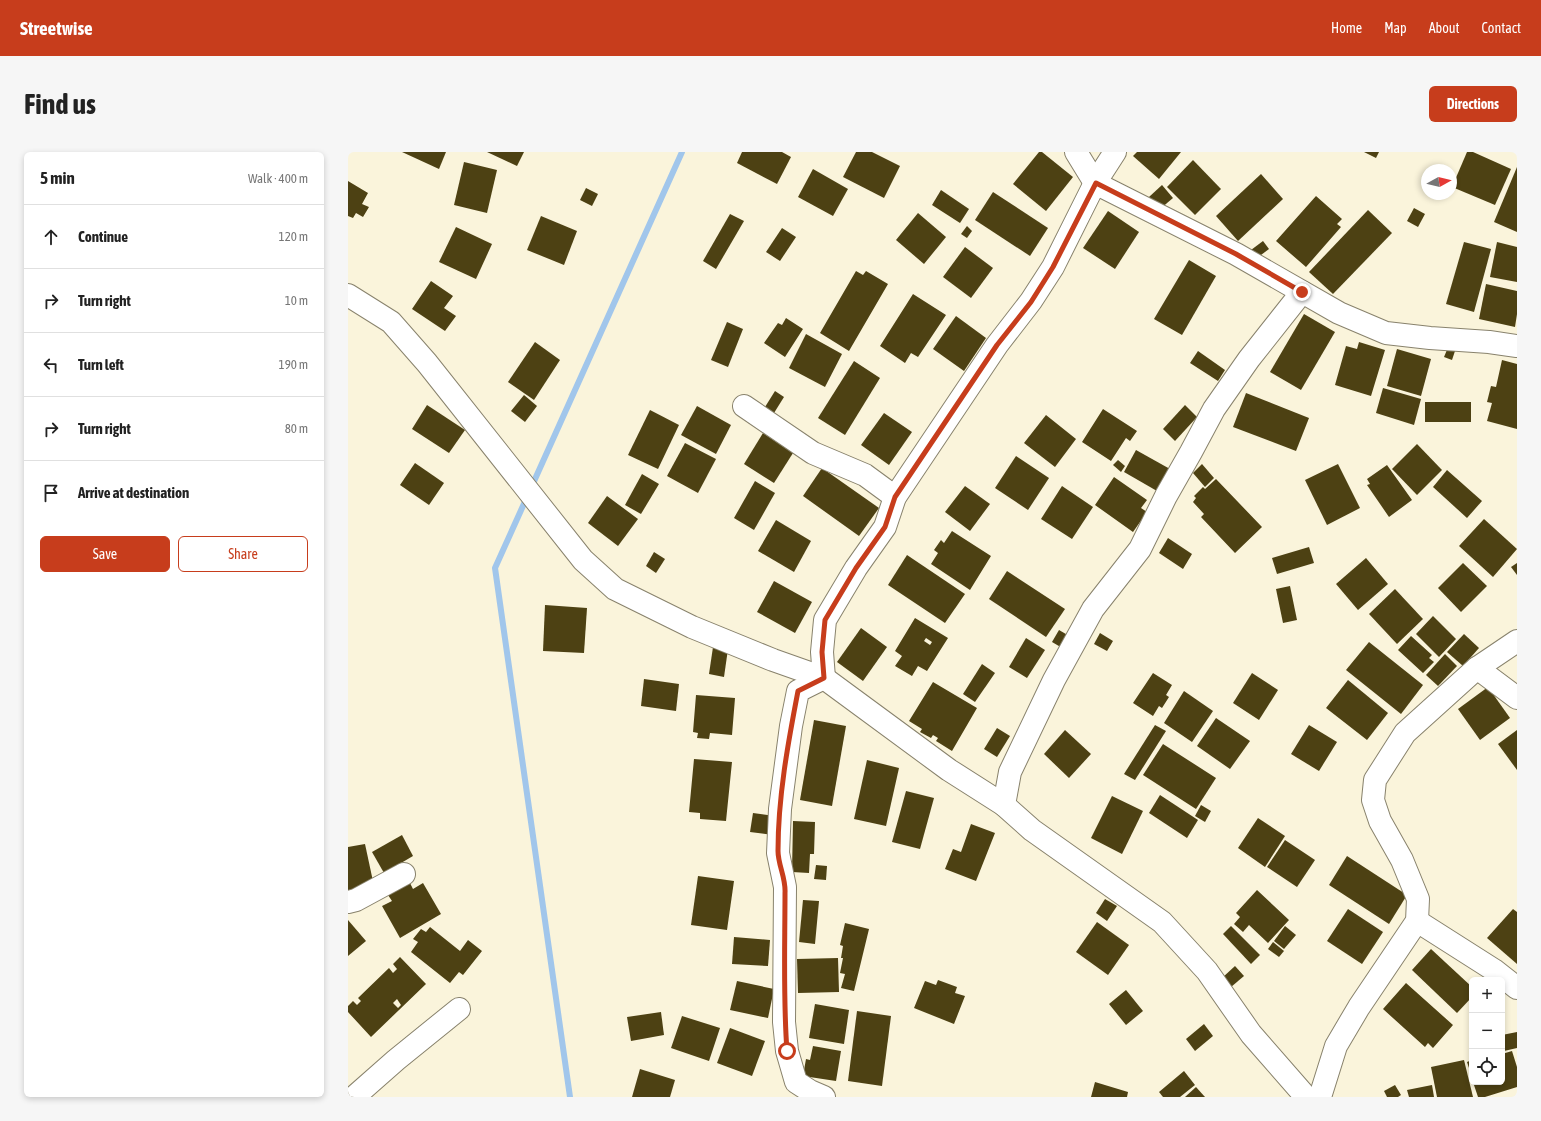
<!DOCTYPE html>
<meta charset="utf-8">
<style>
:root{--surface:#fff;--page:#f6f6f6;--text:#222;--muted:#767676;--line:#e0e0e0;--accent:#c73d1c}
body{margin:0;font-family:"Asap Condensed",sans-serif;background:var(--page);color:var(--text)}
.controls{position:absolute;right:12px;bottom:12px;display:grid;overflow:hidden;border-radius:6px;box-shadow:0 2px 6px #0003}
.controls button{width:36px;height:36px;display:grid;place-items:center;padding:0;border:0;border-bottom:1px solid var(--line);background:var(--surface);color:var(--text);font:20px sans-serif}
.compass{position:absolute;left:1073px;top:12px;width:36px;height:36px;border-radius:50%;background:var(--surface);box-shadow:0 2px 6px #0003;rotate:82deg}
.stop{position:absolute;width:12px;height:12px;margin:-9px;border:3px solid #c73d1c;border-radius:50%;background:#fff}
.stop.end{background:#c73d1c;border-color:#fff;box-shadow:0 1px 4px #0008}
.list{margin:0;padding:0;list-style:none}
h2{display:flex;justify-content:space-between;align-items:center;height:52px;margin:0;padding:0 16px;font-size:17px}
h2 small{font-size:13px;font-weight:400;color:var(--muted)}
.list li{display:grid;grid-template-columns:26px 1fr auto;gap:12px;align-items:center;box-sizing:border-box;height:64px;padding:0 16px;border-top:1px solid var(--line)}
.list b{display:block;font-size:15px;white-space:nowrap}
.list em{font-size:13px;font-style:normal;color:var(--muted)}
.actions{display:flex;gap:8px;padding:12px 16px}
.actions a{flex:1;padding:9px 0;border:1px solid var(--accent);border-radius:6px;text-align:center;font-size:14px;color:var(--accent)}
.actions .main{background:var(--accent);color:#fff}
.icon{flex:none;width:22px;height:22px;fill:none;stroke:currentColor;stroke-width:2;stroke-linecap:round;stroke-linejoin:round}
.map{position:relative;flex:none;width:1169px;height:945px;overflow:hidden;border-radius:6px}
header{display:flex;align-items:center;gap:24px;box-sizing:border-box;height:56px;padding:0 20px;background:var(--accent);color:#fff}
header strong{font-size:19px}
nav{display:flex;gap:22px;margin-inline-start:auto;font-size:14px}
.intro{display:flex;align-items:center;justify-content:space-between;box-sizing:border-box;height:96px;padding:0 24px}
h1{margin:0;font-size:28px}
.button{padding:10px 18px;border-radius:6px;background:var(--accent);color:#fff;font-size:14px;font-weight:700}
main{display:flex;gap:24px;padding:0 24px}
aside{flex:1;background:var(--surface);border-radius:6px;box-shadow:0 2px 6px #0003}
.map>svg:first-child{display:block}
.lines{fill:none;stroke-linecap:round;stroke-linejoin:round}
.stream{stroke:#a1c6eb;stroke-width:6}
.building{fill:#4d4113;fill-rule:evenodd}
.minor-casing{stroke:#88826c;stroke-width:24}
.minor{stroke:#fff;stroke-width:22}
.route{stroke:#c73d1c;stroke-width:5}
</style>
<header>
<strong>Streetwise</strong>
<nav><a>Home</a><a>Map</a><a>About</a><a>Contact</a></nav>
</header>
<div class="intro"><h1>Find us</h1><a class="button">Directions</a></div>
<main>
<aside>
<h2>5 min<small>Walk · 400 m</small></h2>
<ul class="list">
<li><svg class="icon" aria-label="ahead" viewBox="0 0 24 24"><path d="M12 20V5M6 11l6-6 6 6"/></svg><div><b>Continue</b></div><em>120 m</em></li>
<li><svg class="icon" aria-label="right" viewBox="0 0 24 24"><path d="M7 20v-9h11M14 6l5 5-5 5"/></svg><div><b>Turn right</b></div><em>10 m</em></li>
<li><svg class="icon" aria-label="left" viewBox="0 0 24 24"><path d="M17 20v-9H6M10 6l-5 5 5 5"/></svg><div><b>Turn left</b></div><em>190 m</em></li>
<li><svg class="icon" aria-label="right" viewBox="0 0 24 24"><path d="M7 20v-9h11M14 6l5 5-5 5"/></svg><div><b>Turn right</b></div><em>80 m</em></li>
<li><svg class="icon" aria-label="arrive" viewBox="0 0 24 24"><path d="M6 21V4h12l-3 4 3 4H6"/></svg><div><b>Arrive at destination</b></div></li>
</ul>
<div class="actions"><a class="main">Save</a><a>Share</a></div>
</aside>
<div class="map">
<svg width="1169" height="945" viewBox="0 0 1169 945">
<rect width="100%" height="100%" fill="#faf4db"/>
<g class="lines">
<g class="stream">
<path d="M183,336L334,0"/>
<path d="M179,345L147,416L222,945"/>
</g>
</g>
<g class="building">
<path d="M54,0H98L91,17Z"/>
<path d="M139,0H176L169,14Z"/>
<path d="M394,0H434L443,5L429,32L389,11Z"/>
<path d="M508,0H524L552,14L536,46L495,25Z"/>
<path d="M691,0H694L725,25L698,59L665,32Z"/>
<path d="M789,0H833L811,27L785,4Z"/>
<path d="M1016,0H1031L1028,6Z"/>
<path d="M1119,0H1125L1163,17L1147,53L1104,35Z"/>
<path d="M845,8L873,37L847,63L819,35Z"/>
<path d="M116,10L149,18L139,61L106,53Z"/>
<path d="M1169,15V80L1146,70Z"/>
<path d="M465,17L500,37L485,64L450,45Z"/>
<path d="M913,22L935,47L890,89L868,64Z"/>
<path d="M0,29L20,41L14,52L21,55L15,65L8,61L5,66L0,64Z"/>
<path d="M814,33L825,46L812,57L801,45Z"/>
<path d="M238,36L250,42L244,54L232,48Z"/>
<path d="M593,38L621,57L612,71L584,53Z"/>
<path d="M645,40L700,76L682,104L627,68Z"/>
<path d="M968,44L994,67L989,72L993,75L958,115L928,89Z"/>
<path d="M1066,56L1077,62L1070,75L1059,69Z"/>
<path d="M1020,58L1044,81L985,142L961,120Z"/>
<path d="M760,59L791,80L767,117L735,96Z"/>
<path d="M570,61L598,85L576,112L548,88Z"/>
<path d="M382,62L396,69L368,117L355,109Z"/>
<path d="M193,64L229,79L216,113L179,98Z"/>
<path d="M619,74L624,79L619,86L613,82Z"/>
<path d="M108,75L144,92L128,127L91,110Z"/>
<path d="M434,76L448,85L432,109L418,100Z"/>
<path d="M915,89L921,97L909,106L903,98Z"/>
<path d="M1116,90L1143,97L1126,160L1098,152Z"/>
<path d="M1149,90L1169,95V130L1142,125Z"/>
<path d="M617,95L645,116L623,146L595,125Z"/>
<path d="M841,108L868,124L834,183L806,167Z"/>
<path d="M508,119L515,123L518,119L540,132L501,199L472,181Z"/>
<path d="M83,129L105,144L96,156L108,164L97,179L64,157Z"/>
<path d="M1138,132L1169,139V162L1167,175L1131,167Z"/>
<path d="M565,142L598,163L570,205L563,201L557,211L532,194Z"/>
<path d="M956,162L987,180L953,238L922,220Z"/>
<path d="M608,164L638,186L616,219L585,197Z"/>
<path d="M438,166L455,177L437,205L416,191L430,171L434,173Z"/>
<path d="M379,170L395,177L380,215L363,208Z"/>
<path d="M458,182L494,202L477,235L441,216Z"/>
<path d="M187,190L212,208L186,248L160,230Z"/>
<path d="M1011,190L1037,198L1023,244L987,233L998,194L1009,197Z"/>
<path d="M1101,193L1108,196L1104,208L1096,205Z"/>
<path d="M1049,197L1083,207L1073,244L1039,234Z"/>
<path d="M850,199L877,218L870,229L842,211Z"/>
<path d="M1154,208L1169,212V277L1139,269L1144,251L1139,250L1143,234L1148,235Z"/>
<path d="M506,209L532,226L497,283L470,266Z"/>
<path d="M1035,236L1073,247L1066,273L1028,261Z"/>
<path d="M427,239L436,245L426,261L417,255Z"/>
<path d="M898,241L961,266L948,299L885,275Z"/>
<path d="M176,243L189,254L177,270L163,259Z"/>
<rect x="1077" y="250" width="46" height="20"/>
<path d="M79,253L117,278L101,301L64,277Z"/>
<path d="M837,253L849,265L827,289L815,277Z"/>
<path d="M349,254L383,273L368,302L333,283Z"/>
<path d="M755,257L789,279L782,289L778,286L763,309L734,290Z"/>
<path d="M302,258L331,273L310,317L280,303Z"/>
<path d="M536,261L564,280L541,313L513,293Z"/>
<path d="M698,263L728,287L707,315L676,291Z"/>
<path d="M415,281L445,301L426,331L396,312Z"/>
<path d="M337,291L368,307L350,341L319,324Z"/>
<path d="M1069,292L1094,318L1069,343L1044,317Z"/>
<path d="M788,298L822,317L809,339L776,320Z"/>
<path d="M668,304L701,326L680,358L647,336Z"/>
<path d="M770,308L777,314L773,320L765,313Z"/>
<path d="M67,311L96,331L81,353L52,333Z"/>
<path d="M854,312L866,326L857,335L845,321Z"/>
<path d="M990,312L1012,356L979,373L957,328Z"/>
<path d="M1039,313L1064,348L1041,365L1019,333L1022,332L1019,327Z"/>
<path d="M474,316L531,356L511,384L455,344Z"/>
<path d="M1099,318L1134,349L1119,366L1085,335Z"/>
<path d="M294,322L311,332L293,362L277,353Z"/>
<path d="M766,325L799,348L793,356L799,360L785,380L747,353Z"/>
<path d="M868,327L914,375L887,401L853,365L856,362L845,350L848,346L846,344L855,335L857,337Z"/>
<path d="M407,329L427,341L406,378L386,366Z"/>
<path d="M617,334L642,352L622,379L597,360Z"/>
<path d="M714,334L745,355L724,387L693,367Z"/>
<path d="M259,344L290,367L270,394L240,371Z"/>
<path d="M1136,367L1169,397L1145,425L1111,394Z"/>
<path d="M428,368L463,389L446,420L410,399Z"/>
<path d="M604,379L643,404L622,438L583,412L590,401L586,398L593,388L596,391Z"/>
<path d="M820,386L844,402L835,417L811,401Z"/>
<path d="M961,395L966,411L929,422L924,406Z"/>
<path d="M306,400L317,407L308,421L298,414Z"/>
<path d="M559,403L617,442L597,471L540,433Z"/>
<path d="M1018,406L1040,432L1010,458L988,432Z"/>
<path d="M1115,411L1139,434L1113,460L1090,436Z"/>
<path d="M1169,411V423L1163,415Z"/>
<path d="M659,419L717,457L698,485L641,447Z"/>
<path d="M426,429L464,450L447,481L409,460Z"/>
<path d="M942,434L949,468L935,471L928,437Z"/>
<path d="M1047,437L1075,467L1049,492L1021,462Z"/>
<path d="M197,453L239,456L236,501L195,499Z"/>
<path d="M1085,464L1108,487L1091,505L1068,482Z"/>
<path d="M567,466L600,486L579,519L570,514L564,524L547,514L554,504L547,499ZM578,486L584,490L582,493L576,489Z"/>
<path d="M513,476L539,495L515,529L489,510Z"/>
<path d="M711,478L723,485L716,497L704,490Z"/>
<path d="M752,481L765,489L759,499L746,492Z"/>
<path d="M1116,482L1131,496L1115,514L1099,500Z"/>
<path d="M1063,484L1084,503L1081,506L1086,510L1075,521L1050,498Z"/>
<path d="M678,486L697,498L679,526L661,515Z"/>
<path d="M1021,490L1075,533L1053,562L998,518Z"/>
<path d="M365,495L380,497L376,525L361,522Z"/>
<path d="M1097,502L1109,514L1090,534L1078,523Z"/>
<path d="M634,512L647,521L627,550L615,542Z"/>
<path d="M805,521L824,533L818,543L821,545L814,556L811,554L805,564L785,551Z"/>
<path d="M904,521L930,538L911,568L885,551Z"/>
<path d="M296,527L331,532L328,559L293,554Z"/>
<path d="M1000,528L1040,561L1019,588L978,556Z"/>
<path d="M585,530L629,556L604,599L588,589L590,586L585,583L583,586L572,580L574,577L561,569Z"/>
<path d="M1140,535L1162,566L1132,588L1110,557Z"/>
<path d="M836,539L865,559L844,590L816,571Z"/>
<path d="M348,543L387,546L384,583L362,581L361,587L349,586L350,581L345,580Z"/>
<path d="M868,566L902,589L882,617L849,594Z"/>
<path d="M466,568L498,574L484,654L452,648Z"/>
<path d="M807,573L818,579L787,628L776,622Z"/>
<path d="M961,573L989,590L971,619L943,602Z"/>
<path d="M649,576L662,584L649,605L636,597Z"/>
<path d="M717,578L743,602L721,626L696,602Z"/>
<path d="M1169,578V618L1150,592Z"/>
<path d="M815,592L868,626L848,657L795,623Z"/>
<path d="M346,607L384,610L378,669L352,667V661L341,660Z"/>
<path d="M519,608L551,616L538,674L506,667Z"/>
<path d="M558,639L586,646L572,697L544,690Z"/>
<path d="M812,643L850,668L839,686L801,661Z"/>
<path d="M764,644L795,659L774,702L743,686Z"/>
<path d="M853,653L863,659L857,670L847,664Z"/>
<path d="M405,661L427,664L425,683L402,680Z"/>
<path d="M910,666L937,684L917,715L890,696Z"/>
<path d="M445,669L467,670L466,702H462L461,721L444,720Z"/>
<path d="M623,672L647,681L628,729L597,717L605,697L613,700Z"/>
<path d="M54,683L65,704L36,721L24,700Z"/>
<path d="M937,688L967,708L949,735L919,715Z"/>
<path d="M17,692L26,734L0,739V695Z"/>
<path d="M999,704L1059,743L1041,772L981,733Z"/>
<path d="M468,713L479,714L478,728L466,727Z"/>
<path d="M350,724L386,729L379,778L343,773Z"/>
<path d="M62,731L65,737L75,731L93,762L52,786L34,754L44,749L40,743Z"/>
<path d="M909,738L941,768L920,791L901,773L895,780L886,772L892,765L888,761Z"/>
<path d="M757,747L769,754L759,769L748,761Z"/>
<path d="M455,748L471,749L467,792L451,790Z"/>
<path d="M1000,757L1035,780L1014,812L979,789Z"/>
<path d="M1165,757L1169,760V812L1139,786Z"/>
<path d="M0,768L18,789L0,804Z"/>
<path d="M749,770L781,793L760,823L728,800Z"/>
<path d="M497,771L521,777L506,839L493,836L497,822L492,821L495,806H493L495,794L492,793Z"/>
<path d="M883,774L912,803L903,812L875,782Z"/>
<path d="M937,774L948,783L936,797L926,789Z"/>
<path d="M82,775L112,799L120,788L134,799L115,823L111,820L102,831L63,800L70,790L65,787L73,777L78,780Z"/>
<path d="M386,785L422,788L420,814L384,812Z"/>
<path d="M925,790L936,799L931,805L920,797Z"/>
<path d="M1083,797L1124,835V845L1109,861L1064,818Z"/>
<path d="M52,805L78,832L23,885L0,860V854L5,849L9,853L13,849L10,846L41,816L45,821L49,817L45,812ZM49,847L53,853L50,856L45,851Z"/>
<path d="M490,806L491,840L450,841L449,807Z"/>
<path d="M887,814L896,824L883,835L874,826Z"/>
<path d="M590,828L609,835L607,841L617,844L606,872L566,856L577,829L588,833Z"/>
<path d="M389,829L426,837L420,866L382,858Z"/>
<path d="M1058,831L1105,873L1085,896L1080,891L1077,895L1035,857Z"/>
<path d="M778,838L795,859L778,873L761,852Z"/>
<path d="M467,852L501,858L496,892L461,886Z"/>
<path d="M509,859L543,864L534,934L500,929Z"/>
<path d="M313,860L316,883L283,889L279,865Z"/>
<path d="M334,864L372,876L361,909L323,896Z"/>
<path d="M856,872L865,884L847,899L838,887Z"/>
<path d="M382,876L417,889L404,924L369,911Z"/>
<path d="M1169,880V896L1156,899L1154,883Z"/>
<path d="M465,894L493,899L488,929L455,924L458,907L462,908Z"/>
<path d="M1164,899L1169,915V935L1137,945H1130L1125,930H1154V902Z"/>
<path d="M1116,908L1125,945H1089L1083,915Z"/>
<path d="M1124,908V925L1119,910Z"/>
<path d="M292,917L327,928L322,945H284Z"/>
<path d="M836,919L847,933L832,945H815L811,940Z"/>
<path d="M747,930L780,940L779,945H743Z"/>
<path d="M1047,933L1053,943L1050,945H1039L1036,939Z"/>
<path d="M1084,933L1086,945H1061L1059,938Z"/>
<path d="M848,935L857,945H837Z"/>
</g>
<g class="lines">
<defs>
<g id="minor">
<path d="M728,0L747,31L888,102L991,161L1038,181L1082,186L1141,190L1169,194"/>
<path d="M0,143L43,170L79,211L235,408L267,437L344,475L425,508L476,526L601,618L656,653L684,678L814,770L859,819L903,882L958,945"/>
<path d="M396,254L465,301L517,323L547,345"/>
<path d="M1129,516L1169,546"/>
<path d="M656,653L662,620L706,528L745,457L792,397L818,344L843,300L866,257L901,207L954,140"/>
<path d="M0,750L8,748L56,722"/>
<path d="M1069,769L1146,818L1169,836"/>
<path d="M6,945L48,908L111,857"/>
<path d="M476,945L462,939L448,930L439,899L436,870L437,735L430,701L432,657L443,574L450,539L476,526L474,500L477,468L508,416L537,375L547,345L649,193L683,149L705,115L747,31L767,0"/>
<path d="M972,945L988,894L1011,855L1069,769L1070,747L1054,708L1032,669L1025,648L1027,628L1057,581L1129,516L1169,489"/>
</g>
</defs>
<use href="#minor" class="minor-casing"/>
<use href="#minor" class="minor"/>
</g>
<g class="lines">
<path class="route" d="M439,899C435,847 437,793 437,741C438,726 430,713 430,699C430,645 440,591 450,539L476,526L474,500L477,468L508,416L537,375L547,345L649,193L683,150L705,115L748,31L888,102L954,140"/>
</g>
</svg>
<div class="controls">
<button>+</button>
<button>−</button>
<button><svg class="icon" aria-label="locate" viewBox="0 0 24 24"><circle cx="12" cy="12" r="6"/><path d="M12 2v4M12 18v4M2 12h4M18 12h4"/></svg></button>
</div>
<svg class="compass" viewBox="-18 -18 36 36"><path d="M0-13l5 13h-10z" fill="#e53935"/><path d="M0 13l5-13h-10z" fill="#767676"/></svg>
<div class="stop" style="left:439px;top:899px"></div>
<div class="stop end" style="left:954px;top:140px"></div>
</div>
</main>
